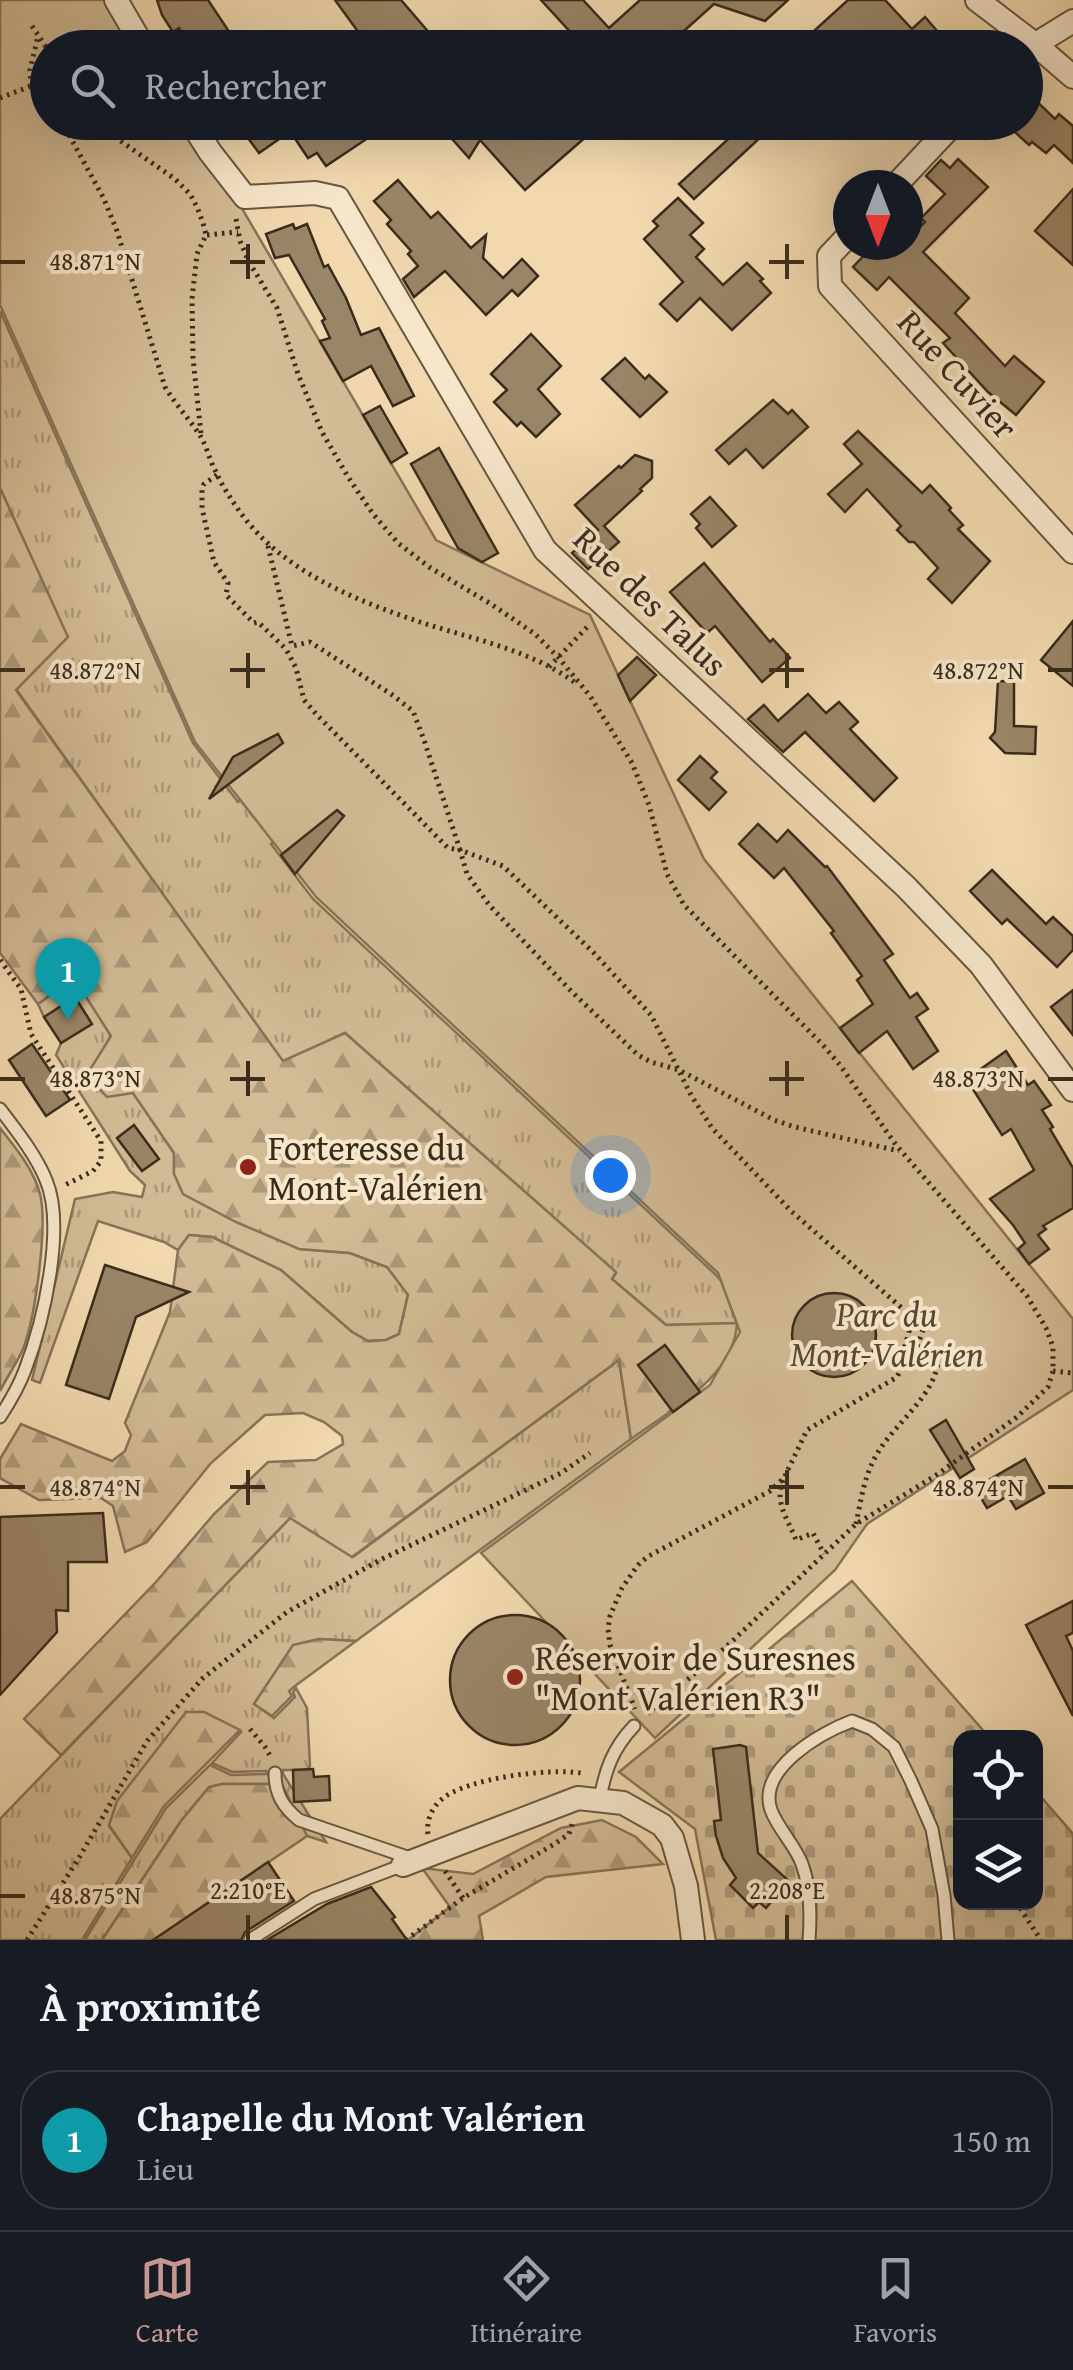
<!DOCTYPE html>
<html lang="fr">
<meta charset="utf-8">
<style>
:root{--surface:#171b24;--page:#20242c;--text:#f1f3f6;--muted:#9ea1a6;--line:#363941;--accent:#c59692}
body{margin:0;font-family:"Gentium Book Plus",serif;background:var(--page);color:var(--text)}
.controls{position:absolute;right:30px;bottom:30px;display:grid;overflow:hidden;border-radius:20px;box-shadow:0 10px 40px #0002}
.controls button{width:90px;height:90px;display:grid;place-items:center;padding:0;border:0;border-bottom:2px solid var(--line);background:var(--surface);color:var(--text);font:50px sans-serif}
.compass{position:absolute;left:833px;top:170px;width:90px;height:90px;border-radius:50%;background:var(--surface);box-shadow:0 10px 40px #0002;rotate:180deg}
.you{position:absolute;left:610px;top:1175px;width:35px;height:35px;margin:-25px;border:8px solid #fff;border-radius:50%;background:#1a73e8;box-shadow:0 0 0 15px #1a73e833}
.badge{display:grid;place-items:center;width:65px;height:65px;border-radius:50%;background:var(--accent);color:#fff;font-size:32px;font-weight:700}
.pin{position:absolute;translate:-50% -82px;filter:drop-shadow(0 2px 5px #0008)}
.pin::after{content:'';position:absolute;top:52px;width:35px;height:30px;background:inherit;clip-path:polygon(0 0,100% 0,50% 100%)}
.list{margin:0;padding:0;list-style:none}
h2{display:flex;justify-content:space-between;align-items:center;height:130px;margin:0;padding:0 40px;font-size:42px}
h2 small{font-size:32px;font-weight:400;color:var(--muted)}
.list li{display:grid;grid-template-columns:65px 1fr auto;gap:30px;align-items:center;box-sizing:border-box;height:140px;margin:0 20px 20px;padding:0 20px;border:2px solid var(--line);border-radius:40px}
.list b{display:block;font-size:38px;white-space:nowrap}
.list p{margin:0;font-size:32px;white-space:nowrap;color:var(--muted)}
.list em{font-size:32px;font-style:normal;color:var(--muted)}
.icon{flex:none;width:55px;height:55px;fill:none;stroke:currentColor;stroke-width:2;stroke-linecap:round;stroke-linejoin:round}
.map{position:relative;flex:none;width:1073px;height:1940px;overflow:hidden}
.search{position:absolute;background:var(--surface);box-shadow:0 10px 40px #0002;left:30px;right:30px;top:30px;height:110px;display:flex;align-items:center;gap:25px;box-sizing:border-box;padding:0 35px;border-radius:55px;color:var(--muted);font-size:38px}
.sheet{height:290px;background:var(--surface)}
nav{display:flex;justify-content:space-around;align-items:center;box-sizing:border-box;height:140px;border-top:2px solid var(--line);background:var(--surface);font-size:28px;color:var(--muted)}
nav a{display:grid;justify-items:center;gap:5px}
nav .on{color:var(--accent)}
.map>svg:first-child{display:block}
.grass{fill:url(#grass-tufts);stroke:#867458;stroke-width:2.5}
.forest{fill:url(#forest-firs);stroke:#867458;stroke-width:2.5}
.cemetery{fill:url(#cemetery-stones);stroke:#867458;stroke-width:2.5}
.green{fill:#d2bb95;stroke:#867458;stroke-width:2.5}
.building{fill:#998567;stroke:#3a2c1b;stroke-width:2.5}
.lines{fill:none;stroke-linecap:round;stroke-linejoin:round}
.service-casing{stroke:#685740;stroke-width:15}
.minor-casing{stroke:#685740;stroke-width:26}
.path{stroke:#3a2c1b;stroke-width:5;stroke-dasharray:2.5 5;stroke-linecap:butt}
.service{stroke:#f6e6ca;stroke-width:11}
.minor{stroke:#f6e6ca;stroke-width:22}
.ticks{fill:none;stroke:#3a2c1b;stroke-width:4}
.poi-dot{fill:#8f2418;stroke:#f6e6ca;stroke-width:4}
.labels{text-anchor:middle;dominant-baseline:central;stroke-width:8;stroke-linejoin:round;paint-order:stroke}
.street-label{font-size:35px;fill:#3a2c1b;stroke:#f6e6ca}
.poi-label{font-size:35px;fill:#3a2c1b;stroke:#f6e6ca;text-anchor:start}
.park-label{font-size:35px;font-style:italic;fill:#584933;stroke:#f6e6ca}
.ticks-label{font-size:25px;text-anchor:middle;fill:#3a2c1b;stroke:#f6e6ca;stroke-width:8;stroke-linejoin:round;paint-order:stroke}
</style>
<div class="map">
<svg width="1073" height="1940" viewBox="0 0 1073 1940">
<defs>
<pattern id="grass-tufts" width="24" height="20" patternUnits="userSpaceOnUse" patternTransform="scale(2.5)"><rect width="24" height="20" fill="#d2bb95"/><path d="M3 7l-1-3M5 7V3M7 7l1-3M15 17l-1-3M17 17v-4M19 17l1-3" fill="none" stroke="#ab9879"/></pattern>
<pattern id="forest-firs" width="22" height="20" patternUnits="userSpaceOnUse" patternTransform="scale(2.5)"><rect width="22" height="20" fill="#d2bb95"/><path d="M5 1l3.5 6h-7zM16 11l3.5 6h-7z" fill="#ab9879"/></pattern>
<pattern id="cemetery-stones" width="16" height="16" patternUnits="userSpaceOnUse" patternTransform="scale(2.5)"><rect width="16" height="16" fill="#d2bb95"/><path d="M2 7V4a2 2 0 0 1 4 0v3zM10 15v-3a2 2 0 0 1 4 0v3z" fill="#ab9879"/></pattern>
</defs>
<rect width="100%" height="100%" fill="#f1d8ae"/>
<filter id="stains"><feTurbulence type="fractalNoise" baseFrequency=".002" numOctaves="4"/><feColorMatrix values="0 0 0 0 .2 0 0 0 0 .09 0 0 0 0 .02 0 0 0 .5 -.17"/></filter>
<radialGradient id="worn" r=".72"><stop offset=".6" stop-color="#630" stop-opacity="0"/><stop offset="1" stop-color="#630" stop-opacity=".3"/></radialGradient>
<g class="grass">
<path d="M0,311L193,743L238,802L242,799L276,840L271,844L313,899L716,1275L722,1282L737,1323L666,1325L612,1279L616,1273L345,1033L283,1062L16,689L67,637L0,488Z"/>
<path d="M74,977L111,1036L133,1093L174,1153V1174L299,1249L350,1253L387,1267L408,1294L399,1334L386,1340L368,1341L352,1332L281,1270L212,1237L189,1235L178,1250L164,1242L98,1221L40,1383L32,1380L75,1199L113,1192L142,1197L145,1185L130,1171L56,1055L61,1043L91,1023L75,998L44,1017L38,1004Z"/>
<path d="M619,1360L631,1439L356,1641L319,1639L293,1645L254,1704L274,1718L295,1697L293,1692L296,1688L307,1708L310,1766L307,1770H283V1774L326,1842L307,1836L281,1784H222L209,1787L181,1821L102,1940H85L166,1808L210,1765L231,1775L267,1774L266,1771L232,1772L212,1763L241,1732L204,1712L109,1826L132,1858L82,1940H0V1819L291,1517L353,1557Z"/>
</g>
<g class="forest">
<path d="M0,488L68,637L16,690L283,1061L345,1033L616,1272L612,1279L666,1325L737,1323C735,1377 670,1410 631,1439L619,1360L352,1557L290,1518L61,1755L24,1719L156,1582L214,1514L268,1462L316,1460L343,1444L342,1436L324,1422L303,1413L265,1415L211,1463L147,1542L125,1552L113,1506L101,1498L39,1500L0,1478V1459L21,1424L112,1461L125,1451L131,1435L125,1423L170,1312L178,1250L189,1235L212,1237L281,1270L352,1332L368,1341L386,1340L399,1334L408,1295L387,1267L350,1253L299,1249L236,1222L183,1194L174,1174V1153L133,1093L107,1097L86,1076L111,1036L74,978L38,1004L0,953Z"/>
<path d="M0,1128C15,1147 34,1170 40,1194C48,1226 35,1319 23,1349C17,1363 7,1377 0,1391Z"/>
<path d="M319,1639L356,1641L295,1686L289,1691L292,1696L272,1716L254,1704L293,1645Z"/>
<path d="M186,1712H204L240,1730L164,1806L132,1858L109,1825L117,1801Z"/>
<path d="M222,1784H282L307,1836L154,1940H102L181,1821L209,1787Z"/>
<path d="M602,1820L636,1837L663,1864L546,1877L479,1916L483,1940H408L450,1907L422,1868L473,1874L561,1828Z"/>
</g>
<path class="cemetery" d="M852,1581L989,1737L960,1738V1902H1036V1791L1073,1834V1940H716L695,1829L619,1772Z"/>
<path class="green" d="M0,0H120L148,47L48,48V122L192,123L436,540L590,615L704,859L1073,1319V1390L867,1524L835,1570L655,1738L481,1553L710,1385L740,1332L718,1273L316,897L195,742L0,305Z"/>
<g class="building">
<path d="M157,0H208L228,30L223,33L232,48H191L179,28L173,32L162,15Z"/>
<path d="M335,0H401L432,36L418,48H370Z"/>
<path d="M541,0H583L609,28L640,0H788L765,21L714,4L665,48H585Z"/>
<path d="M848,0H885L912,29L925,17L952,48H832L815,30Z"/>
<path d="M1026,91L1055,119L1059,114L1073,126V163L1054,145L1046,153L1032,142L1029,145L1004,122H1026Z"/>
<path d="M236,122H276L285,135L259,153Z"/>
<path d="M321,122H353L365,140L326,166L317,153L308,158L296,140Z"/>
<path d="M437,122H603L525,190L480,140L469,158Z"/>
<path d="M727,122H777L694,199L679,184L736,132Z"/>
<path d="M958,159L988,187L923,252L969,298L955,313L1005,366L1014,356L1044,382L1016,415L988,392L943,343L950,338L889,277L877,290L853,267L874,245H908V239L925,222L921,218L945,194L926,176L941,160L950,168Z"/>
<path d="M398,180L431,218L438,212L471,248L486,235L483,258L503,278L522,259L538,276L518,296L512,290L486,315L445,271L414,297L403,279L418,266L408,254L411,251L387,224L391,220L374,201Z"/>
<path d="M1073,189V265L1035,231Z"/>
<path d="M678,198L703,223L690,235L704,249L696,257L723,285L747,263L763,279L760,281L771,293L732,330L700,298L677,321L660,304L683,282L644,239L658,226L653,221Z"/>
<path d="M293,224L295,229L307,224L324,267L328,265L346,298L361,335L379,328L414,396L393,406L371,366L343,381L320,341L330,338L322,321L325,319L289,255L275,258L266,234Z"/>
<path d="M531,334L561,366L538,389L560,414L536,437L521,422L517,426L494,402L507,390L491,374Z"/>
<path d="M625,358L645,379L649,375L667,392L640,417L602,379Z"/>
<path d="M773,400L788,414L792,410L808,427L763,468L746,449L729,464L716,450Z"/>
<path d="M380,406L407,453L391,463L363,415Z"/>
<path d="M858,431L922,493L930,485L951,508L949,510L963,525L958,529L990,561L952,603L928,579L938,568L914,542H909L897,530L901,526L867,489L845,512L828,494L862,464L844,444Z"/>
<path d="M439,448L498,553L482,562L458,548L411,464Z"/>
<path d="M635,455L652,461V478L640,489L642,491L604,526L619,542L588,569L572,553L598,530L575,505L619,466L621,468Z"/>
<path d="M710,497L736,526L712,547L696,528L700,524L691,514Z"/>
<path d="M704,563L770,642L773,639L790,658L762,682L715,626L707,633L670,592Z"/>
<path d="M1073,621V686L1041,660Z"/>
<path d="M637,657L656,675L630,701L618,675Z"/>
<path d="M998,681L1014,682V726L1036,727L1035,754L1005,753L990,738L995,732Z"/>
<path d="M808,694L826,713L839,702L858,722L850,729L897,778L874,801L805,732L783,752L748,719L764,705L778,721Z"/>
<path d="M278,734L283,743L209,799L233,757Z"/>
<path d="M700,756L717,772L711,778L726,792L709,810L678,780Z"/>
<path d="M337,810L344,816L295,874L281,855Z"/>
<path d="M758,824L777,842L788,830L825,867L827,866L893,954L884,960L910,998L917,993L928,1009L916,1017L938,1051L913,1069L887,1031L859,1053L840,1028L873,1004L857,980L862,976L831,933L834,931L784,868L774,878L739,844Z"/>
<path d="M992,870L1046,924L1053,917L1073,936V950L1057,967L1007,919L1002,924L970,891Z"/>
<path d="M1073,990V1035L1051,1007Z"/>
<path d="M75,997L92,1024L61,1043L44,1017Z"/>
<path d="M32,1044L70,1100L46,1116L9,1060Z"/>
<path d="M1006,1051L1028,1085L1034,1081L1051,1105L1042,1110L1053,1127L1050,1129L1073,1168V1208L1043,1226L1046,1229L1038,1235L1049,1249L1029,1264L1018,1249L1025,1243L1013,1225L990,1199L1034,1170L1011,1129L1002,1135L969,1083L973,1080L971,1076Z"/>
<path d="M134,1125L159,1159L142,1171L117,1138Z"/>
<path d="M105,1265L189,1292L136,1317L109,1399L66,1385Z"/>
<circle cx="834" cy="1335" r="42"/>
<path d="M665,1345L700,1392L673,1412L638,1365Z"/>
<path d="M946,1420L974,1469L960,1478L930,1430Z"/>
<path d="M1025,1459L1044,1493L1016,1509L1008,1496L987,1508L975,1488Z"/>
<path d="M103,1513L107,1562H68V1611L56,1610L57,1632L0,1695V1517Z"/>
<path d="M1073,1601V1633L1066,1636L1073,1651V1716L1026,1625Z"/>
<circle cx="515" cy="1680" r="65"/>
<path d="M740,1745L746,1747L758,1853L789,1881L766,1908L759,1902L753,1908L730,1885L736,1878L723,1858L716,1836L714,1821L721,1820L713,1749Z"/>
<path d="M313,1769L314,1777L329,1776L330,1800L294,1802L293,1770Z"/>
<path d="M268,1862L294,1901L245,1932L241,1940H153Z"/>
<path d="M371,1887L395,1917L392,1919L407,1940H267L327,1904Z"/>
</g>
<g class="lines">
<defs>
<g id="service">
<path d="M0,1109C16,1130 36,1155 46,1180C66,1227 43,1323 25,1370C19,1386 9,1403 0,1417"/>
<path d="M275,1773C275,1794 283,1807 299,1820L413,1859"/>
<path d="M600,1799C605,1770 613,1748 634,1726"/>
<path d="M250,1940L314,1899L403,1865"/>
<path d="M809,1940C811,1914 811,1888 802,1864C795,1845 778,1829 771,1810C757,1769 820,1733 852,1721L872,1729L894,1747L911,1781L932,1829L944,1895L948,1940"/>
</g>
<g id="minor">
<path d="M116,0L144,48"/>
<path d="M977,0L1036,45L1073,77"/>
<path d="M1026,50L1073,21"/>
<path d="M191,122L210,152L245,197L315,193L338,198L545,550L906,887L981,965L1073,1090"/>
<path d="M896,185L955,122"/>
<path d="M848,236L829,256L830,286L1073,552"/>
<path d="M403,1865L578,1798L623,1803L662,1825L672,1838L686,1886L693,1940"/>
</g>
</defs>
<use href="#service" class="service-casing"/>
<use href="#minor" class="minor-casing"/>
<g class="path">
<path d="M32,26L48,50"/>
<path d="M31,86L30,70L38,36"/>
<path d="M0,98L31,86L44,89L48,96"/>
<path d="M62,122L104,199L117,231L165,387C176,405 190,420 201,437C207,448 210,461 216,472C222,486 231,499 240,512C281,570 354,600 420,622C472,639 532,650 577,684"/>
<path d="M98,122L102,128L175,179L190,194L197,207L203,223L206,235L197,254L192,299L193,358L201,434"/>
<path d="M236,219L240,241L249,262L277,308L298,374L322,432L348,477L373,514L398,543L429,567L491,604L535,634L558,657L590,696L632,763L649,805L667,874L684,905L822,1044L840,1065L896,1145L1027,1296L1046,1328L1053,1347V1371L1048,1387L1017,1417L935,1476L856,1524L726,1647L647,1714"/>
<path d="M207,235L238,232"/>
<path d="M217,475L204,484L202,490V508L214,562L228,583L226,595L254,623L258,622L287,650"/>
<path d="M268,546L292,646L310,642L391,694L413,711L424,740L460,850L503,866L593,952L651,1015L691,1095L712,1128L791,1211L911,1316L910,1328L905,1346L904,1363L897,1377L807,1430L784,1478L770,1491L647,1557L638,1565L622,1588L610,1616L608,1629L610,1645L635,1709"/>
<path d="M287,651L296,668L304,700L317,715L448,848L460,850L467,874L490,906L572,992L638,1055L651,1062L679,1070L774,1120L795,1127L899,1151"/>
<path d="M549,667L590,624"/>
<path d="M0,960L21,989L31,1034L101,1141V1161L93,1171L63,1186"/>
<path d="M1053,1371L1073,1373"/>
<path d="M783,1480C774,1503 788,1519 796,1540L813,1533L824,1554"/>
<path d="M856,1524C861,1500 864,1476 877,1454C894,1424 935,1396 938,1361L915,1353L924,1327L911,1316"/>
<path d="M250,1729L265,1747L272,1759"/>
<path d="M428,1834C426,1822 431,1808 442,1799C467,1778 549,1768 581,1773"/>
<path d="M445,1871L463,1898"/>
<path d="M1016,1902L1041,1940"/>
<path d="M27,1940L80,1856L147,1741L203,1678L287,1612L380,1560L561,1473L590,1453"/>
<path d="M406,1940L463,1898L556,1843L569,1834L572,1824"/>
</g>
<use href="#service" class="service"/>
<use href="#minor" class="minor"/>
</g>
<path class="ticks" d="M248,244V279M787,244V279M0,262H25M230,262H265M769,262H804M248,653V688M787,653V688M0,670H25M230,670H265M769,670H804M1048,670H1073M248,1061V1096M787,1061V1096M0,1079H25M230,1079H265M769,1079H804M1048,1079H1073M248,1470V1505M787,1470V1505M0,1487H25M230,1487H265M769,1487H804M1048,1487H1073M0,1896H25M248,1915V1940M787,1915V1940"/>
<g class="poi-dot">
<circle cx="248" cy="1167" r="10"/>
<circle cx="515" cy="1677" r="10"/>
</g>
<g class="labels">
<g class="street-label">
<text transform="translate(958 374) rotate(48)">Rue Cuvier</text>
<text transform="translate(651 601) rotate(44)">Rue des Talus</text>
</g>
<g class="poi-label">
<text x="268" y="1147">Forteresse du<tspan x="268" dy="40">Mont-Valérien</tspan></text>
<text x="535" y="1657">Réservoir de Suresnes<tspan x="535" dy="40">"Mont Valérien R3"</tspan></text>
</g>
<g class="park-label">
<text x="887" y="1313">Parc du<tspan x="887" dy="40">Mont-Valérien</tspan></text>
</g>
</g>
<g class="ticks-label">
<text x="95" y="270">48.871°N</text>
<text x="978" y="679">48.872°N</text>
<text x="95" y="679">48.872°N</text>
<text x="978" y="1087">48.873°N</text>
<text x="95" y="1087">48.873°N</text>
<text x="978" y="1496">48.874°N</text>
<text x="95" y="1496">48.874°N</text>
<text x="248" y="1899">2.210°E</text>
<text x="787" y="1899">2.208°E</text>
<text x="95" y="1904">48.875°N</text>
</g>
<rect width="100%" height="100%" filter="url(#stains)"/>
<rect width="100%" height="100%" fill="url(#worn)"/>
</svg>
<div class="controls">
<button><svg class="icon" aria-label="locate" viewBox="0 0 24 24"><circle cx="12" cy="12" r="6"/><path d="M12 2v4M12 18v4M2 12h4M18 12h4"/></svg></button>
<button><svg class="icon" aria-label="layers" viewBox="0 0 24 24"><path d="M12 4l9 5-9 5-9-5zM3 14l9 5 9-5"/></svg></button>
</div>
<svg class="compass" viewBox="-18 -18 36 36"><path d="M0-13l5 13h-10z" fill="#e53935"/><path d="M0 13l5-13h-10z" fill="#9ea1a6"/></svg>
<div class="you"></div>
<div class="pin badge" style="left:68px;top:1020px;background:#0f9aa8">1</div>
<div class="search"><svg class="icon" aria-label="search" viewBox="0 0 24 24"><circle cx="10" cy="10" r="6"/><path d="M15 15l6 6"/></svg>Rechercher</div>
</div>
<section class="sheet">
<h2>À proximité<small></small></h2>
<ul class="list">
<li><span class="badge" style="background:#0f9aa8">1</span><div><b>Chapelle du Mont Valérien</b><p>Lieu</p></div><em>150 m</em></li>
</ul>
</section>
<nav>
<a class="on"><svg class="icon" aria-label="map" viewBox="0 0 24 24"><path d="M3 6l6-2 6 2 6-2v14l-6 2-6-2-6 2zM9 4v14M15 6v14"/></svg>Carte</a>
<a><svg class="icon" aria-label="directions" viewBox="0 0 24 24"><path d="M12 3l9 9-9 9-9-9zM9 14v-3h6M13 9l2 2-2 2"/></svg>Itinéraire</a>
<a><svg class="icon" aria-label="saved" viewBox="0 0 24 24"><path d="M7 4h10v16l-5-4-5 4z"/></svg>Favoris</a>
</nav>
